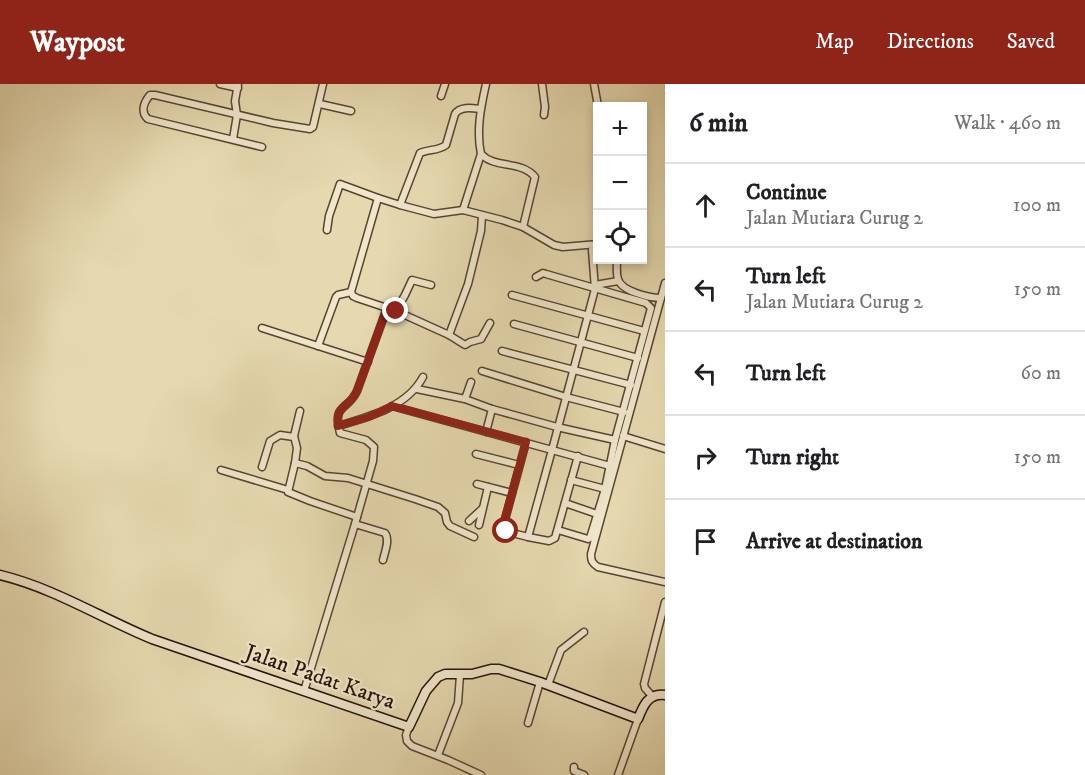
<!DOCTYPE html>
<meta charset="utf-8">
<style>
:root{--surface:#fff;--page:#f6f6f6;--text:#202124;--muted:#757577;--line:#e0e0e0;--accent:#8f2418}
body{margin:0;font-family:"IM FELL DW Pica",serif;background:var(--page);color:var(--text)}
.controls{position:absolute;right:18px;top:18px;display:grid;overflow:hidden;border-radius:0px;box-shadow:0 3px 9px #0003}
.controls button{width:54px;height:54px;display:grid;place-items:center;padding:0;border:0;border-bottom:2px solid var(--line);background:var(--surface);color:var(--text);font:30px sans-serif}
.stop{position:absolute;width:18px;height:18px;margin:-14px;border:4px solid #8f2418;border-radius:50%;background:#fff}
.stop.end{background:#8f2418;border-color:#fff;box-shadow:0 2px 6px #0008}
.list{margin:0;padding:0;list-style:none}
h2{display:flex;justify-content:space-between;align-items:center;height:78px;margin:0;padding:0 24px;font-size:26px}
h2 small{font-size:20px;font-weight:400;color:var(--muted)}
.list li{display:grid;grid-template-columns:39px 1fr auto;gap:18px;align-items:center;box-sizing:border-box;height:84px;padding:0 24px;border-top:2px solid var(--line)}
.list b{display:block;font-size:22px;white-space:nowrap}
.list p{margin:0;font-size:20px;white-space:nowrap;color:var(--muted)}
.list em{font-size:20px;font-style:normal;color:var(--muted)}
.icon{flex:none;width:33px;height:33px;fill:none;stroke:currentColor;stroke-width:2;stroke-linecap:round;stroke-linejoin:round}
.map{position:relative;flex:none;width:665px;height:691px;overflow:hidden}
header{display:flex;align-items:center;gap:36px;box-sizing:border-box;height:84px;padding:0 30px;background:var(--accent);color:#fff}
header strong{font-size:28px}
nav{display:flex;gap:33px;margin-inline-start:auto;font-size:21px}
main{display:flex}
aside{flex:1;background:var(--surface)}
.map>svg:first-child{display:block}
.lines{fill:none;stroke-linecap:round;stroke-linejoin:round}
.street-casing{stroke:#58442e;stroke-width:9}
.secondary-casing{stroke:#291203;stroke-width:11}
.street{stroke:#efe6cc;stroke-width:6}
.secondary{stroke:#efe6cc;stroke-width:8}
.route{stroke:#8f2418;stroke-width:8}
.labels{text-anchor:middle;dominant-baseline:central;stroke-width:4.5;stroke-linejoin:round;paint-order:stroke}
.street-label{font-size:22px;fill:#291203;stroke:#efe6cc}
</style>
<header>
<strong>Waypost</strong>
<nav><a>Map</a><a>Directions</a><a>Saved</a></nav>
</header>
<main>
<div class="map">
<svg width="665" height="691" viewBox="0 0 665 691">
<rect width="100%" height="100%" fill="#e6d9b0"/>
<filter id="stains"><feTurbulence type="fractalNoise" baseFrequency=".00333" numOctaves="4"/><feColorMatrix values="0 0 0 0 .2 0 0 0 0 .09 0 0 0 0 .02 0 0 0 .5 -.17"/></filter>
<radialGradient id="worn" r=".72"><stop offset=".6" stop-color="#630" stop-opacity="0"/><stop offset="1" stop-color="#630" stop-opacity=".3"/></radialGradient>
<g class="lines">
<defs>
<g id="street">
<path d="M220,0L238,4"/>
<path d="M542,0L545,23L544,31"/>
<path d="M594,0L598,22"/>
<path d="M441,12L445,0"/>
<path d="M320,20L351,27"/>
<path d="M480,25C472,24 460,22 455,30L446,61C438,67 429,65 420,69L400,121L378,114L351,208L353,212L357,214L396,227L449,251L465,261L470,258L481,255L490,239"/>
<path d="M233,55L237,31L235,17L238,0"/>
<path d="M262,63L148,35C140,28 144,18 150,11H155L273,39L310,45L313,43L323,0"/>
<path d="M481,70C495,85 521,76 535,93L523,143"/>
<path d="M400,121L434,130L463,126L502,136L523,143L554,161L563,163L598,160"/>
<path d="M463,126L481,70C476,47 481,22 486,0"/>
<path d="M327,146L329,132L340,100L378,114"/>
<path d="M617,176C617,182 616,189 618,195C621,207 649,214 661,214L665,199"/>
<path d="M536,193L543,189L546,190L646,219L651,224L615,356L605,405L590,454L588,455L558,446"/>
<path d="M595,201L618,197"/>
<path d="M512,211L644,247"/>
<path d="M661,214L591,470C591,477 592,479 598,483L665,498"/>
<path d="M396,227L405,211L412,196L431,201"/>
<path d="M514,240L638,274"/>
<path d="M262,244L368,278"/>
<path d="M449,251L468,200L481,147L482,132"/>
<path d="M318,262L336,213L338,211L351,208"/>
<path d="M502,267L631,301"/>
<path d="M482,287L566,313L624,328"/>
<path d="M417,305L465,315L492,325L557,343L615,356"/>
<path d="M465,315L471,298"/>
<path d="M392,322L552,366L595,205L592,166"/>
<path d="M300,327L294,352L297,364L295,379L288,408L310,417L357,433"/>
<path d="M338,342C369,333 407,323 423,293"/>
<path d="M486,348L492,325"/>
<path d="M623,352L665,365"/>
<path d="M526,358L503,443L505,447L528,453L549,457L555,454L578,372"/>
<path d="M476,370L519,381"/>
<path d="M295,379L307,382L325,392L348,394L415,415L438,423L445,429L447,438L450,442L474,453"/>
<path d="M262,383L270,357L280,351L294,353"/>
<path d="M221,386L288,406"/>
<path d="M571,396L605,405"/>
<path d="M477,400L512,409"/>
<path d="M565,419L597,430"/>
<path d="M469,437L482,425"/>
<path d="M355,440L385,449C390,456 385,467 383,476"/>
<path d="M479,441L488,403"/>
<path d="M528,453L552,366L610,382"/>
<path d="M548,601L561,566L584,548"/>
<path d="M304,607L355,440L373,377L374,363L366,356L340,349C332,319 348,327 357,307L387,224"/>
<path d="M652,612L645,604L644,600L665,518"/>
<path d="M528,639L540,598"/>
<path d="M409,643L406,651L407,657L412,662L448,676L481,691"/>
<path d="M438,671L458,619L460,591"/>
<path d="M574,683V687L584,691"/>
<path d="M618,691L638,635"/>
</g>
<path id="secondary" d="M0,491C54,504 101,534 152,555L409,643L426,607L438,593L445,590H472L491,585H499L540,598L638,635C643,622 648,609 665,611"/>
</defs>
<use href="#street" class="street-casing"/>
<use href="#secondary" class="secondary-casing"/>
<use href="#street" class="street"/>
<use href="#secondary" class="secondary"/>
</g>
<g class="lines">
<path class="route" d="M396,227L387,224L357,307C350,323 335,321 338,342L369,333L392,322L526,358L503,441V444L506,447"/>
</g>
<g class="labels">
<g class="street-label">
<text transform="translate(320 593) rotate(19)">Jalan Padat Karya</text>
</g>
</g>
<rect width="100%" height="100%" filter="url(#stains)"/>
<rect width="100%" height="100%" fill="url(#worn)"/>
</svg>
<div class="controls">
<button>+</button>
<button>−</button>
<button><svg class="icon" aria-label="locate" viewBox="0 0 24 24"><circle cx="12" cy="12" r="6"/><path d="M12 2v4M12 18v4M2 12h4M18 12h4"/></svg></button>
</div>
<div class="stop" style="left:506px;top:447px"></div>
<div class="stop end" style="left:396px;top:227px"></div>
</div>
<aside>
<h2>6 min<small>Walk · 460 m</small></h2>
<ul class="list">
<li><svg class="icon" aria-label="ahead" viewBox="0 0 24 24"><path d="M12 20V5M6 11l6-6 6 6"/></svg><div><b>Continue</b><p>Jalan Mutiara Curug 2</p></div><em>100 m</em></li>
<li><svg class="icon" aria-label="left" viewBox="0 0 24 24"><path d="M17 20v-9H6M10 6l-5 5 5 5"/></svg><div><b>Turn left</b><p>Jalan Mutiara Curug 2</p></div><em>150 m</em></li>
<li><svg class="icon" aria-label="left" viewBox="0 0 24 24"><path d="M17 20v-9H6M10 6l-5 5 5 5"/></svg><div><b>Turn left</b></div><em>60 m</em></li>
<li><svg class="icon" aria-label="right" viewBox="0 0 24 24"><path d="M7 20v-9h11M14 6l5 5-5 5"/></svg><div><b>Turn right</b></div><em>150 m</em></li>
<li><svg class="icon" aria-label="arrive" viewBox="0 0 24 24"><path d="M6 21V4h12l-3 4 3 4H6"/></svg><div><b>Arrive at destination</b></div></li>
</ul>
</aside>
</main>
